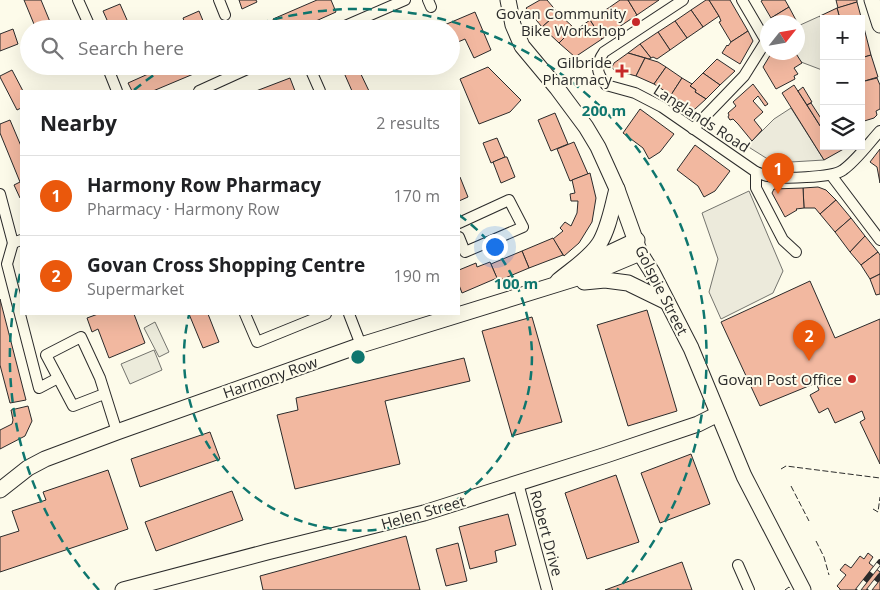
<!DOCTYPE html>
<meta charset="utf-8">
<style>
:root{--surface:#fff;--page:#f6f6f6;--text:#202124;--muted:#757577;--line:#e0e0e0;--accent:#ea580c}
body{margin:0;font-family:"Open Sans",sans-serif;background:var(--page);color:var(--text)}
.controls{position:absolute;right:15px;top:15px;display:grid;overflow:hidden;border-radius:0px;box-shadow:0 5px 20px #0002}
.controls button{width:45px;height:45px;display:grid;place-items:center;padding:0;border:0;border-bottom:1px solid var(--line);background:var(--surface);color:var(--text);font:25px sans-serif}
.compass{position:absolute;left:760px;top:15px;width:45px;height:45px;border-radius:50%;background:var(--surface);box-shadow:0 5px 20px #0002;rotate:59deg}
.you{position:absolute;left:494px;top:246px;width:18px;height:18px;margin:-12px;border:4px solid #fff;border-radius:50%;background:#1a73e8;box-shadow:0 0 0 8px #1a73e833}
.badge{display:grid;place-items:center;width:32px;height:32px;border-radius:50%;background:var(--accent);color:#fff;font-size:16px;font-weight:700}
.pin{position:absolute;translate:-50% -41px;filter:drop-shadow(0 1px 2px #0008)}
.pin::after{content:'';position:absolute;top:26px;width:18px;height:15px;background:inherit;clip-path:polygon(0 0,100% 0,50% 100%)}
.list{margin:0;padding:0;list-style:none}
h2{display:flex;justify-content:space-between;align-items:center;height:65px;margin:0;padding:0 20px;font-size:21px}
h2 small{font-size:16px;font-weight:400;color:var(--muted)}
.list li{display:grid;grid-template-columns:32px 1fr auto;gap:15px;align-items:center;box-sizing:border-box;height:80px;padding:0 20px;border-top:1px solid var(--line)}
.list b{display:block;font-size:19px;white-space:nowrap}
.list p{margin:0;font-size:16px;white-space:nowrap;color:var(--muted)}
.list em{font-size:16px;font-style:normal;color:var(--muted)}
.icon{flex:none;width:28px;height:28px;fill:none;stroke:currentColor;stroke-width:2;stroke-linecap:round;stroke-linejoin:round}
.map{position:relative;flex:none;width:880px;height:590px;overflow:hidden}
.search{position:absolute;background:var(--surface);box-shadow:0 5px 20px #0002;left:20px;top:20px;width:440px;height:55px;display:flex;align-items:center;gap:12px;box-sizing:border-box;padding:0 18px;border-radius:28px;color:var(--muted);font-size:19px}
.panel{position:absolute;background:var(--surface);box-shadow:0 5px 20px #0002;left:20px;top:90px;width:440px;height:225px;border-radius:0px}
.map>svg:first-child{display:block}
.green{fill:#ecebdb;stroke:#74746e}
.parking{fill:#eceadb;stroke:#74746e}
.building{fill:#f2b8a0;stroke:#2b2b2b}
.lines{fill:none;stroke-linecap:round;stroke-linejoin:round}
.street-casing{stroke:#2b2b2b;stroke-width:12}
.secondary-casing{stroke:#2b2b2b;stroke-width:17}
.street{stroke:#fdfbea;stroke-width:10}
.secondary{stroke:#fdfbea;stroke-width:15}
.rail-casing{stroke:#2b2b2b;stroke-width:5.5}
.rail{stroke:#fdfbea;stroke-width:4;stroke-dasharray:11;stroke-linecap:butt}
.fence{stroke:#2b2b2b;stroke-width:1;stroke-dasharray:6 2.5;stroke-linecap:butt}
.ring{fill:none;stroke:#0f766e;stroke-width:2.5;stroke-dasharray:9 6}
.poi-dot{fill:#c62828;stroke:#fdfbea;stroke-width:2}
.labels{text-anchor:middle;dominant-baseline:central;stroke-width:4;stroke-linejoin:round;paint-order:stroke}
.poi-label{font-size:15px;fill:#2b2b2b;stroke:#fdfbea;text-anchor:end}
.street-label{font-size:15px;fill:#2b2b2b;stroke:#fdfbea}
.centre{fill:#0f766e;stroke:#fdfbea;stroke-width:2.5}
.ring-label{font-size:15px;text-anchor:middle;font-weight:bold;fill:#0f766e;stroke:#fdfbea;stroke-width:4;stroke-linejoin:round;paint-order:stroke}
</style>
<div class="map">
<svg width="880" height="590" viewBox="0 0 880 590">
<rect width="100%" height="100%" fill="#fdfbea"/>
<g class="green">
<path d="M155,322L169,352L159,357L144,328Z"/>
<path d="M154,350L162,370L130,384L121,364Z"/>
</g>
<g class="parking">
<path d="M820,16L824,29V69L822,70L801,62L795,53L798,52V26Z"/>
<path d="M791,108L824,160L774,163L747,146L774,119Z"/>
<path d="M749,191L783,271L773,293L721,319L709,292L718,259L702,213Z"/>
</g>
<g class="building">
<path d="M24,0H41L53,29H36Z"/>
<path d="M239,0H256L257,2L242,9Z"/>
<path d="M317,0H331L336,12L298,29H277L273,19Z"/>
<path d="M540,0H547L558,13L542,27L526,8Z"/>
<path d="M620,0H628L637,15L622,25L610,7Z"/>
<path d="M628,0H659L637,15Z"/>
<path d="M706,0H709L719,16L703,27L691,10Z"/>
<path d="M709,0H730L748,31L731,42L719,22L721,21L719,16Z"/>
<path d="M763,0H785L789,7L771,18L761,1Z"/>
<path d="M836,0H857V2L838,8Z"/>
<path d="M857,2L864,28L861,29V19H840L837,8Z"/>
<path d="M120,4L131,29H111L103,11Z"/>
<path d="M610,7L622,25L602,39L590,20Z"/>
<path d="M789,7L797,22H774L771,18Z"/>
<path d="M837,8L840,19H824V29L820,16Z"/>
<path d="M691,10L703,27L687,38L675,21Z"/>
<path d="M199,11L206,28L187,29L183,18Z"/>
<path d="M475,12L491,50L474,58L465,39L451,45V29H435Z"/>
<path d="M558,13L574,28L559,43L542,27Z"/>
<path d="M590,20L602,39L575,57L559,43L574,28L576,30Z"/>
<path d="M675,21L687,38L670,50L658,32Z"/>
<path d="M864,28L871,55L861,58V29Z"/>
<path d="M13,29L18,44L0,51V34Z"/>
<path d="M748,31L753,41L740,64L722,53L727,45L728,46L731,42Z"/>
<path d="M658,32L670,50L657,59L653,57L651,58L640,44Z"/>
<path d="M640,44L651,58L649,59L628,53Z"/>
<path d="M772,52H795L802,63L794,68L798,74L794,76L795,79L776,89L763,67Z"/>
<path d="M628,53L645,58L636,76L614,70L612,67L614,63Z"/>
<path d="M871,55L878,77L861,82V58Z"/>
<path d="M645,58L658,62L666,67L654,84L636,76Z"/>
<path d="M717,59L735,71L720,85L703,73Z"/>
<path d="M166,66H201L203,70L153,91H132L128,83Z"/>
<path d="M341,66H361L358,68L369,91H352Z"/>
<path d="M488,67L521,100L510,112L479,124L460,79Z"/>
<path d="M666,67L682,78L671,95L654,84Z"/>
<path d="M12,70L23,91H21V108L17,110L0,77V76Z"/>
<path d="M703,73L720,85L706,99L695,92L696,90L690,86Z"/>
<path d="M290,78L295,91H256Z"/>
<path d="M682,78L692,84L690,86L696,90L695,92L706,99L695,109L693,110L671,95Z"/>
<path d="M877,78L880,85V109L876,111L877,115L874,118L861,122V82Z"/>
<path d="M753,84L768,104L765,106L758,96L753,101L763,112L754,120L762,130L752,141L738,124L733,119L730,120L728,117L729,115L728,113L736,106L733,102Z"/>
<path d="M794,85L824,132V146H849L824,160L782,93Z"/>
<path d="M803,87L812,102L807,105L798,91Z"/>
<path d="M811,103L824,123V132L807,105Z"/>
<path d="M640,109L674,134L660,152L649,159L643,148L623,133Z"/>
<path d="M555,113L568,144L551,151L538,120Z"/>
<path d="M10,120L21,146V198H20L14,185L20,182L0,133V124Z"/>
<path d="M497,138L505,157L491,163L483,143Z"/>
<path d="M574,142L588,174L570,181L557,149Z"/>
<path d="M695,145L730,171L715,191L704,197L698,186L677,170Z"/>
<path d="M880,149V183L877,167L870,162Z"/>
<path d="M505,157H507L515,177L501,183L493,162Z"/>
<path d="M590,173L596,198L592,222L579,243L564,256L553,239L563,231L560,228L565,222L571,226L577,213L578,201H571L570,194L575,193L572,180Z"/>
<path d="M460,177L468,197L459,201V178Z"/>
<path d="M818,187L826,190L836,200L820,214L815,208H804L803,188Z"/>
<path d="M803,188L804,208L796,209L797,210L785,217L772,193L774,189Z"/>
<path d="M836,200L851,218L835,232L820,214Z"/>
<path d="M851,218L865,236L850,252L835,232Z"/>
<path d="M865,236L878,252L861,265L850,252Z"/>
<path d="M553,238L563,255L529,268L522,251Z"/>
<path d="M522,251L529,268L498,281L491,264Z"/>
<path d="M878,252L880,255V274L870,279L861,265Z"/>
<path d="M490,262L497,278L462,293L459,285V270L476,263L477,267Z"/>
<path d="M880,274V294L876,295L870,279Z"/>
<path d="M810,281L835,338L880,319V464L860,422L865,419L862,411L835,423L828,408L819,413L810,395L819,390L816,383L760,406L721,322Z"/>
<path d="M0,299L26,400L10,403L0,365Z"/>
<path d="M647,310L677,411L628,426L597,325Z"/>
<path d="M98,314H134L145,343L109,358L98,329L92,332L87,318Z"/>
<path d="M189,314H208L219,342L203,348Z"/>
<path d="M532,317L562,422L512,436L482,331Z"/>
<path d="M464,358L470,381L385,401L400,464L295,489L277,415L298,410L296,398Z"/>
<path d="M28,406L32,421L25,436L0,449V430L12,424L13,420L11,410Z"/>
<path d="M210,432L220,459L140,487L131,459Z"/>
<path d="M691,454L710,504L660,523L641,473Z"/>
<path d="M108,470L128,529L0,572V537L19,531L12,511L46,500L43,492Z"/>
<path d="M616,475L639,542L587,559L565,493Z"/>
<path d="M232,491L243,520L156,551L145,522Z"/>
<path d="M508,514L516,545L495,551L497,562L470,569L459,527Z"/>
<path d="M406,536L420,590H263L260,576Z"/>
<path d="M458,543L467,581L446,586L436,549Z"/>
<path d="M868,553L873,557L869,563L880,572V590H840V589L837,586L846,575L840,570L845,564L851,568L860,556L864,559Z"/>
<path d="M682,562L692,590H605Z"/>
</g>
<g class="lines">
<defs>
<g id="street">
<path d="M78,0L91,29"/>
<path d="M219,0L225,15"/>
<path d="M428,0L431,7"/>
<path d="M683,0L604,52C595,65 596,72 606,85L635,93L662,107L756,172C760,173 764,175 767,176C780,179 833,178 843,170C856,161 869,143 880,131"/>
<path d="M338,29L405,0"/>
<path d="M107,66L117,91"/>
<path d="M309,66L320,91"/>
<path d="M199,91L254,66"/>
<path d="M693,129L744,76L766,41L742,0"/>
<path d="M756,172V188L783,240L796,252"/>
<path d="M831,175L880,240"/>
<path d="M0,194L13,243L21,240"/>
<path d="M459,223L509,200L523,227L465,252L459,237"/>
<path d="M13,243L7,264L39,388L58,378"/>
<path d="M245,314L257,342L326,314"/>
<path d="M349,314L361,345"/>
<path d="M104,394L73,406L46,355L81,337L100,378L117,432"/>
<path d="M518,483L547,590"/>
<path d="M738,565L749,590"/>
</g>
<g id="secondary">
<path d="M508,0L513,25L522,46L557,88L586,127L598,147L617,189L640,253L652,272L691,348L744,476L803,590"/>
<path d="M872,0L880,25"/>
<path d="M586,264L637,240"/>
<path d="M558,281C571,270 589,259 599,244C609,228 612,207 617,189"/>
<path d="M584,282L605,280L628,283L667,302"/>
<path d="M0,490L28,468L45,459L117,432L361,345L590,274L640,253"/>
<path d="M123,590L267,552L424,513L606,455L698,424L718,414"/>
</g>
</defs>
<use href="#street" class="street-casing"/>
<use href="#secondary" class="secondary-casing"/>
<use href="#street" class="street"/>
<use href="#secondary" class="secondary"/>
<defs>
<g id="rail">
<path d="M858,590L880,562"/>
<path d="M869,590L880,576"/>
</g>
</defs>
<use href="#rail" class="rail-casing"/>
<use href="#rail" class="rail"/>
<g class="fence">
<path d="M781,469L786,466L880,478"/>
<path d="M791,486L809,521"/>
<path d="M873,509L878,512L880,497"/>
<path d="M816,541L824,557L829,575"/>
<path d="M785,590L789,587L791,590"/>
</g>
</g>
<g class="ring">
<path d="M459 215A174 174 0 1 1 189 315"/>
<path d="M99 590A348 348 0 0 1 21 270M134 90A348 348 0 0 1 166 67M245 28A348 348 0 0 1 617 590"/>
</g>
<g class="poi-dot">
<circle cx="636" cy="22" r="5"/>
<path d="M619.5 63.5h5v5h5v5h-5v5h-5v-5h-5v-5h5z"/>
<circle cx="852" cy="379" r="5"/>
</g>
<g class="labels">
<g class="poi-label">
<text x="626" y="13">Govan Community<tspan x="626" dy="17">Bike Workshop</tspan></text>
<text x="612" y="62">Gilbride<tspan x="612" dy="17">Pharmacy</tspan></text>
<text x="842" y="379">Govan Post Office</text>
</g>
<g class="street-label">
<text transform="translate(702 118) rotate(33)">Langlands Road</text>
<text transform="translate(662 290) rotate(63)">Golspie Street</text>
<text transform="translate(270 377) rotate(-19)">Harmony Row</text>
<text transform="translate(423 512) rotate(-16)">Helen Street</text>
<text transform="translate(547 533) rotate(75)">Robert Drive</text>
</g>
</g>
<circle cx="358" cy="357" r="8" class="centre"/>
<g class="ring-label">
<text x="604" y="116">200 m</text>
<text x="516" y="289">100 m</text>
</g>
</svg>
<div class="controls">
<button>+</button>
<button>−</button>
<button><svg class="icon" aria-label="layers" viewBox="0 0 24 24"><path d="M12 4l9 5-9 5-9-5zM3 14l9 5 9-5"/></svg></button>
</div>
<svg class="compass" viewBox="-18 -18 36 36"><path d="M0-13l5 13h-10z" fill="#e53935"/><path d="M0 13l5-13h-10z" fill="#757577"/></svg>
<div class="you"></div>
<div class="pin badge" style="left:778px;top:194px">1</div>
<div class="pin badge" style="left:809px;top:361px">2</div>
<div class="search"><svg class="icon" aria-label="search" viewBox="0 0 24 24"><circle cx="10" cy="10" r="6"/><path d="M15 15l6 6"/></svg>Search here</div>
<section class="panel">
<h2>Nearby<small>2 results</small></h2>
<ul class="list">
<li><span class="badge">1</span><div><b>Harmony Row Pharmacy</b><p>Pharmacy · Harmony Row</p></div><em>170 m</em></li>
<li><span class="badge">2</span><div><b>Govan Cross Shopping Centre</b><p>Supermarket</p></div><em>190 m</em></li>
</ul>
</section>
</div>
